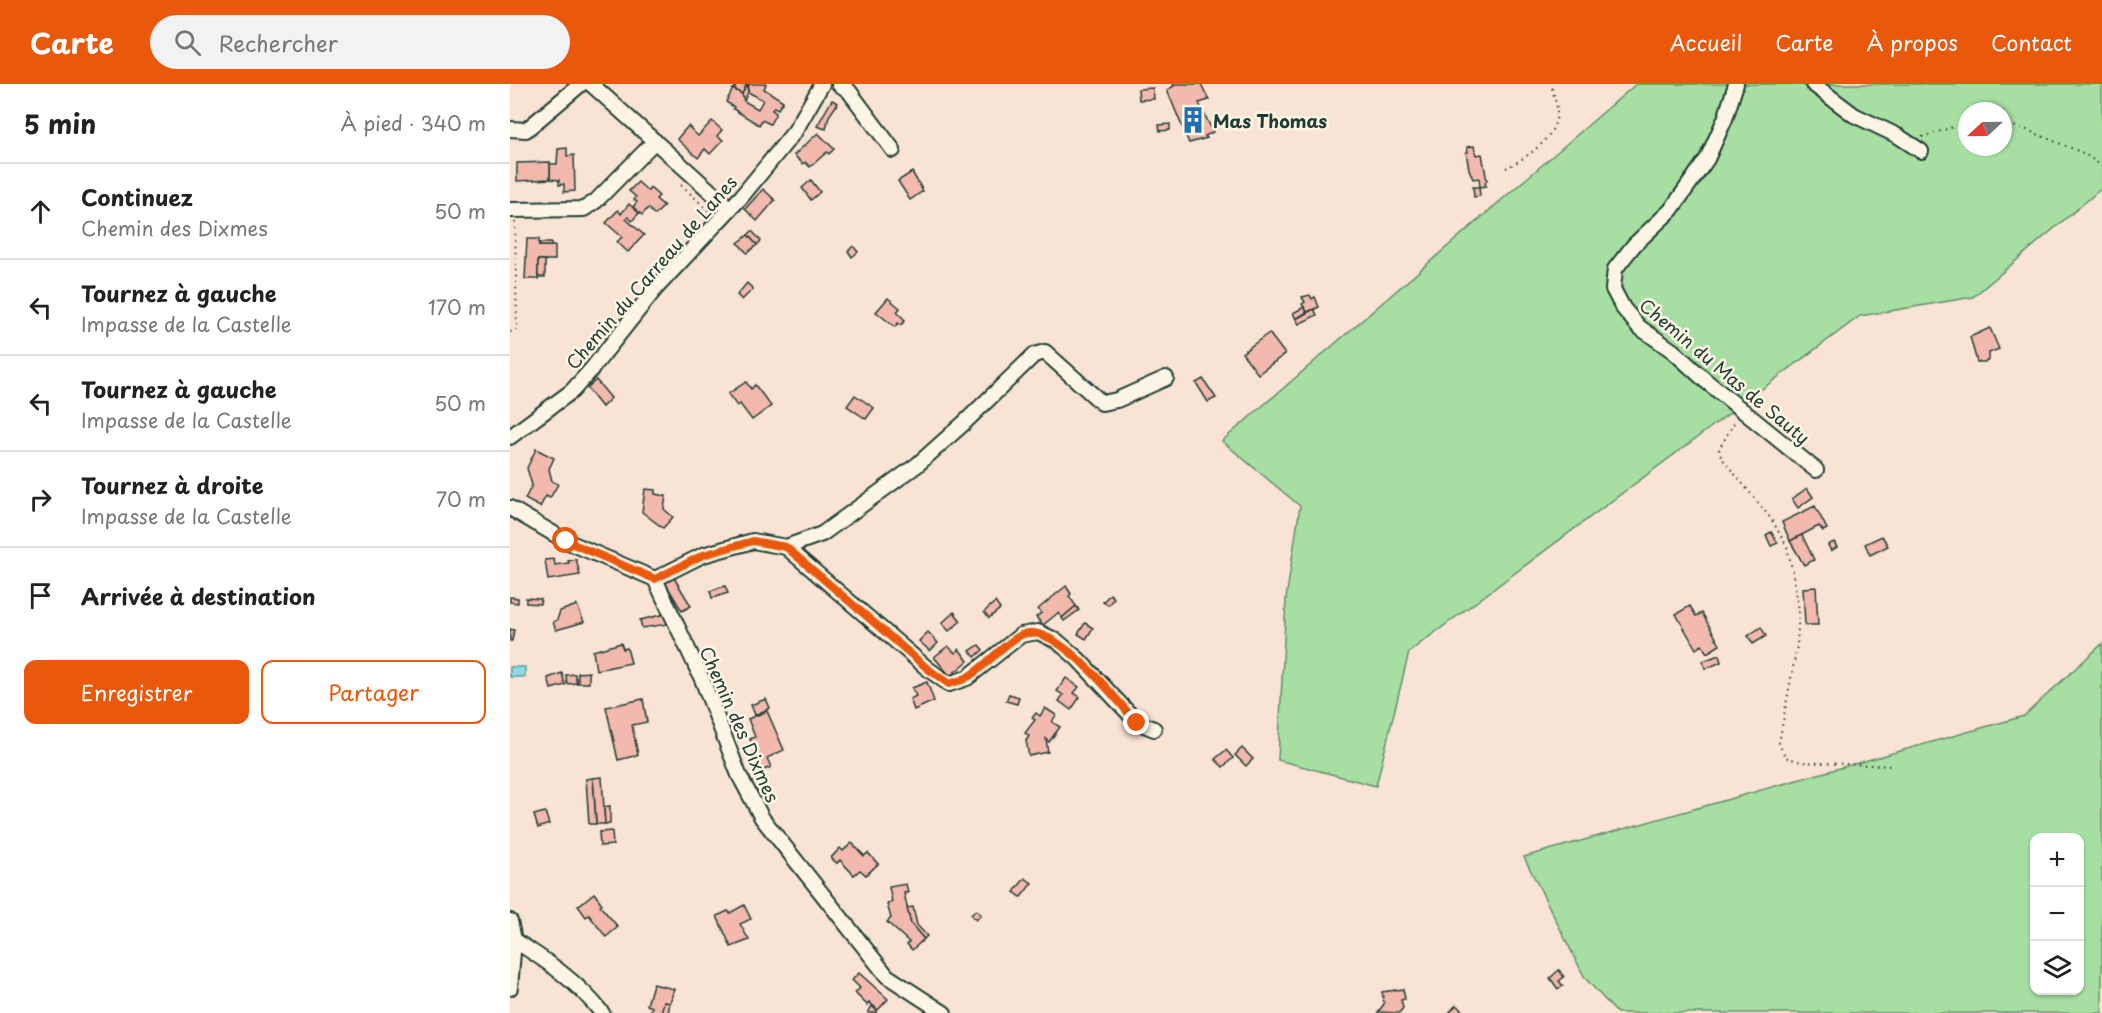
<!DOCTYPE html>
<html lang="fr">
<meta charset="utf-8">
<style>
:root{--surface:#fff;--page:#f2f2f2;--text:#222;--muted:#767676;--line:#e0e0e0;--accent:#ea580c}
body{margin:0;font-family:"Playpen Sans",sans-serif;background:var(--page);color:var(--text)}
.controls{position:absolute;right:18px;bottom:18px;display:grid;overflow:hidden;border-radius:12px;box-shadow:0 2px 4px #0004}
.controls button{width:54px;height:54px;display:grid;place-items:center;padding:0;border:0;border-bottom:2px solid var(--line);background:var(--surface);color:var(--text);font:30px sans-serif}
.compass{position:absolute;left:1448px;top:18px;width:54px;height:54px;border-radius:50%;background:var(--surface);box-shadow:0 2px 4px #0004;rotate:248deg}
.stop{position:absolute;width:18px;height:18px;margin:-14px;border:4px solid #ea580c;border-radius:50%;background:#fff}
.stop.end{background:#ea580c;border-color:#fff;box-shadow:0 2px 6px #0008}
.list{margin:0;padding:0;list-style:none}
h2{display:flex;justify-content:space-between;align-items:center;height:78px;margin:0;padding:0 24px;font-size:26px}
h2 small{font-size:20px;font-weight:400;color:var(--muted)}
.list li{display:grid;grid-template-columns:39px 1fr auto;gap:18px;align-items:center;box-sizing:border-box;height:96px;padding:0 24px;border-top:2px solid var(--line)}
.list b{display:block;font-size:22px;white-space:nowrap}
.list p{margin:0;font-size:20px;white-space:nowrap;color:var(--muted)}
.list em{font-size:20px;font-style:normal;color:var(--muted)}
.actions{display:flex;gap:12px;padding:18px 24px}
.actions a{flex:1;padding:14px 0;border:2px solid var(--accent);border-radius:12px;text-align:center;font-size:21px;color:var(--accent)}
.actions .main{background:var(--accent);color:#fff}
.icon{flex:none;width:33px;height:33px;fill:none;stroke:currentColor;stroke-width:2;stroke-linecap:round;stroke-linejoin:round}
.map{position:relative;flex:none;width:1592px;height:929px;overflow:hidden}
header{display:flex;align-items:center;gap:36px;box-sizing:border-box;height:84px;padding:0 30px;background:var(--accent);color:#fff}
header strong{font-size:28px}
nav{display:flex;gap:33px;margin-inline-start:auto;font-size:21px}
.search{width:420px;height:54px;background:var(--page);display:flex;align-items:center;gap:15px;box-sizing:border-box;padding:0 21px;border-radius:33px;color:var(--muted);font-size:22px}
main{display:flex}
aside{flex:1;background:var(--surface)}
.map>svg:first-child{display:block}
.green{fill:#a7dfa3;stroke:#638e6c;stroke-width:1.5;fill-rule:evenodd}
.water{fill:#8cdce8;stroke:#609ca0;stroke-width:1.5}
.building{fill:#f3b8ae;stroke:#1f3d34;stroke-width:1.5}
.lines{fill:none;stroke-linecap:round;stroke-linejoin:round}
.minor-casing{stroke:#1f3d34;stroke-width:18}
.path{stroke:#1f3d34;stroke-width:2;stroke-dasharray:1.5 4.5;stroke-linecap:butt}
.minor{stroke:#fcf5e5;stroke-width:14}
.route{stroke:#ea580c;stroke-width:8}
.labels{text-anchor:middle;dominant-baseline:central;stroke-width:5;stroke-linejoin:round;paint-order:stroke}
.poi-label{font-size:18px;font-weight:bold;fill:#1f3d34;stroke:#fcf5e5;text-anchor:start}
.street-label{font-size:18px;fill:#1f3d34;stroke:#fcf5e5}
</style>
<header>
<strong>Carte</strong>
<div class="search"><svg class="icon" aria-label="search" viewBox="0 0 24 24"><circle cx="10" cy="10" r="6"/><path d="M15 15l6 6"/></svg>Rechercher</div>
<nav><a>Accueil</a><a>Carte</a><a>À propos</a><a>Contact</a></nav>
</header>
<main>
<aside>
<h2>5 min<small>À pied · 340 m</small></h2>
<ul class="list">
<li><svg class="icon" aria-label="ahead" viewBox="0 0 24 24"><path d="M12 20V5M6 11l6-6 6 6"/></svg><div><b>Continuez</b><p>Chemin des Dixmes</p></div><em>50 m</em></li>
<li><svg class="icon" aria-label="left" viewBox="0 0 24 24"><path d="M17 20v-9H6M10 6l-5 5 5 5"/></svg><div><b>Tournez à gauche</b><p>Impasse de la Castelle</p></div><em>170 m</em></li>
<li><svg class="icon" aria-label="left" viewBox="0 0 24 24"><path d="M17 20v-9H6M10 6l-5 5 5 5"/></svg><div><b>Tournez à gauche</b><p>Impasse de la Castelle</p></div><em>50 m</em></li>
<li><svg class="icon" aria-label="right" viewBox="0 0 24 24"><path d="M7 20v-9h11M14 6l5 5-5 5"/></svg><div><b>Tournez à droite</b><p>Impasse de la Castelle</p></div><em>70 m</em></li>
<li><svg class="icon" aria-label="arrive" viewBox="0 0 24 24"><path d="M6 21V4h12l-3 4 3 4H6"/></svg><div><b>Arrivée à destination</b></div></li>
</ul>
<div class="actions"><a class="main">Enregistrer</a><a>Partager</a></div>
</aside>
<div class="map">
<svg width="1592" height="929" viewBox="0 0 1592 929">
<rect width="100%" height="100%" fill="#f9e3d4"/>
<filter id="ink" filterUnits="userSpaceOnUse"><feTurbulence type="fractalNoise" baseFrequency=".0167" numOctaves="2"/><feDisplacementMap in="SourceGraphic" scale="12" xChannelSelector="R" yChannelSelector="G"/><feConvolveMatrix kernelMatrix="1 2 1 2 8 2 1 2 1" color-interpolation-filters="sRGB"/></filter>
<g filter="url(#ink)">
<g class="green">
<path d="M1126,0H1592V104L1463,213L1350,232L899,568L866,702L768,676L776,515L790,422L712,357ZM1457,27H1493V63H1457Z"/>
<path d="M1592,560V929H1107L1075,894L1014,773L1514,632ZM1524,754H1570V906H1524Z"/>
</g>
<rect class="water" x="0" y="583" width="15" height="10"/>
<g class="building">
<path d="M227,0H237L232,10L224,5Z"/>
<path d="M237,0L238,8L234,17L232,10Z"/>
<path d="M239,0H256L254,5L273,17L268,25L264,23L262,26L266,29L260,40L252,36L249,41L223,25L224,23L216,18L223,5L232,10L234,17L248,25L253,16L238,8Z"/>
<path d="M663,0H691L699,16L689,19L703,48L695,52L697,54L679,59L657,6L664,2Z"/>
<path d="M643,4L644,15L629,16L628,5Z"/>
<path d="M322,16L328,19L319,32L316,45L307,42Z"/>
<path d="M202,37L212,46L207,52L213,56L200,70L195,65L188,74L167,55L178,42L188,52Z"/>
<path d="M660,40V46L650,47L649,41Z"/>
<path d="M308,49L324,65L319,70L317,68L300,83L295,78L293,80L284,71Z"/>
<path d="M964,62L966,71L972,70L977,97L975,98L976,102L970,103L969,94L963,95L959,85L956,68H958L957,63Z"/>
<path d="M57,64V72L64,71L65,107L54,108V100L49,101V96L40,95V80H47L48,65Z"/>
<path d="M40,78V95L7,97V79Z"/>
<path d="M402,88L413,107L400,116L388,97Z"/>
<path d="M301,96L310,108L301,116L292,104Z"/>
<path d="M128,98L138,107L140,104L149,112L146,115L154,122L145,131L138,124L132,131L123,123L127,118L124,116L126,113L119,107Z"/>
<path d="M963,103H969L970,112L964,113Z"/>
<path d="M253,105L265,116L247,137L235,125Z"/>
<path d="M119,120L129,129L122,137L118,133L116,135L134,151L118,168L107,158L112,153L96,139L108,126L111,130Z"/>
<path d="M242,147L251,157L247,161L238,151Z"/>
<path d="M238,151L247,161L237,169L228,159Z"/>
<path d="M17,155H29V162H45V176H28V195H15Z"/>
<rect x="29" y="159" width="12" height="3"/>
<path d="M343,162L348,168L342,173L338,167Z"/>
<rect x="28" y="176" width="7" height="17"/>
<path d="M237,199L243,205L232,216L227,211Z"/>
<path d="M800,211L802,215L805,213L809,223L797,228L792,220L795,218L792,213Z"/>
<path d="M378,214L390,224L387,228L395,236L391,241L388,239L385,243L366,228Z"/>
<path d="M794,223L797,228L786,235L783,229Z"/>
<path d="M804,225L807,231L789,240L786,235Z"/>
<path d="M1480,244L1489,265L1479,269V275L1475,278H1467L1460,253Z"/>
<path d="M759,249L775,270L748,290L732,269Z"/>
<path d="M693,295L706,314L698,318L686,299Z"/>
<path d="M86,296L101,314L92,323L77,304Z"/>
<path d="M236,298L241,305L245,301L261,322L242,336L230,320L227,322L218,310Z"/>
<path d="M345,311L364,324L356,335L337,322Z"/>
<path d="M26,365L44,374L39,385L42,397L48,400L40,414L36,412L30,423L15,415L22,401L17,384Z"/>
<path d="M1297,404L1303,413L1288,424L1282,415Z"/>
<path d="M135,405L145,406V410L156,412L154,425L163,433L153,444L132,428Z"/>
<path d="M1305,422L1317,445L1313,447L1309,442L1280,457L1272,438Z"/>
<path d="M1261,448L1268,459L1261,462L1256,451Z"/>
<path d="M1292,451L1304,476L1294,481L1280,457Z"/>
<path d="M1372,452L1378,462L1360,471L1355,460Z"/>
<path d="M1324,458L1327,463L1321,467L1318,461Z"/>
<path d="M44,475L45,481L59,479L58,477L66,475L70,491L38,496L35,476Z"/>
<path d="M163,492L181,522L172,527L154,497Z"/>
<path d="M215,502L218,509L202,514L200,507Z"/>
<path d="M556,502L561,510L559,512L566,522L552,534L548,529L533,541L526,533L531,529L528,525Z"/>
<path d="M1306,503L1308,541H1295L1293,504Z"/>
<path d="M600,510L604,514L598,521L593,518Z"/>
<path d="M0,513L8,514V519L0,518Z"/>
<path d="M16,514L31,515L30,520L16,519Z"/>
<path d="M485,518L490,525L479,534L474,528Z"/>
<path d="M67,521L74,538L46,546L43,538L47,536L50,527Z"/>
<path d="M566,522L569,526L554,537L552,534Z"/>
<path d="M1180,522L1186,532L1192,529L1210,561L1197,569L1192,561L1186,565L1166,530Z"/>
<path d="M444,528L451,537L439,547L432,539Z"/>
<path d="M155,530L158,540L132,544L130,536Z"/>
<path d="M575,539L583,544L576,555L568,550Z"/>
<path d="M1251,543L1256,552L1243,560L1238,552Z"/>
<path d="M0,545L4,546L2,557H0Z"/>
<path d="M418,548L428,559L420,567L409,557Z"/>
<path d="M111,559L113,565L117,564L121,579L86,586L83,567Z"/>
<path d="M469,561L473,566L465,573L460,567Z"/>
<path d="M438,562L445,569L449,565L458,577L440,592L424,573Z"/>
<path d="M1209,571L1211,578L1195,585L1193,577Z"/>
<path d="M79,588V599H68V589Z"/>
<path d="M52,589L55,601L41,605L38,594Z"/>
<path d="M65,590L67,599L57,600L56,591Z"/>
<path d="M556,594L569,603L564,609L570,613L561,626L549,617L553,611L547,607Z"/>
<path d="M417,598L424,617L404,626L400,615L406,612L402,604Z"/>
<path d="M499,610L509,613L507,620L496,617Z"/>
<path d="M133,615L137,638L122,641L128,671L108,676L96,623Z"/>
<path d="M256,615L260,624L245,631L241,621Z"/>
<path d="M535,624L546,631L542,638L550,643L539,658L536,655L538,668L519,672L516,657L519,652L515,649L525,636L522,634L526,629L530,632Z"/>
<path d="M257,627L274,666L257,674L261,683L251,687L243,670L246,669L240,655L245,653L238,635Z"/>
<path d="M732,664L743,675L736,682L725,671Z"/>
<path d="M716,666L723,674L713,683L705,675Z"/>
<path d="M92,693L95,740H86L83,694Z"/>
<path d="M83,694L86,740H79L76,695Z"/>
<path d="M100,722V739L95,740L94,723Z"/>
<path d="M35,728L39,740L28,744L24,731Z"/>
<path d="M102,747L103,761L90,762L89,748Z"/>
<path d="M342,759L354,772L358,769L368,780L356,791L350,785L344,791L330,776L327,779L321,774L330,765L333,767Z"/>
<path d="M342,759L354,772L358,769L368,780L356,791L350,786L344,791L330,776L327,779L321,774L330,764L333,767Z"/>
<path d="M515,794L522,799L511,813L504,808Z"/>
<path d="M396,800L398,809H394L401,840L414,855L402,866L397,860L399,858L377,838L381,834L377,820L382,818L379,803Z"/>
<path d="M84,809L92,820L90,822L108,843L96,853L79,831L76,833L68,822Z"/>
<path d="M234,821L241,835L230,840L239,856L221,863L207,832L218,827L220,829Z"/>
<path d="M403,823L407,841L417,852L414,855L401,840L397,824Z"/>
<path d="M466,826L471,831L466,836L461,831Z"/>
<path d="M1049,886L1054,893L1049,897L1053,902L1048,905L1040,894Z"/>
<path d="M349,889L378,915L368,926L359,918L357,921L345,909L350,904L342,896Z"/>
<path d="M143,900L164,905L160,919L154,918L151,929H140L142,923L137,921Z"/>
<path d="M893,905L895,915L891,916L893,924L889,929L868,928L874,920L872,908Z"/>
<path d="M154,918L160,919L158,929H151Z"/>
<path d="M946,921L955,929H939Z"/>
<path d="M362,922L367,927L366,929H358Z"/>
</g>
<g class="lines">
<defs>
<g id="minor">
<path d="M81,0L219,124"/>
<path d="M329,0L339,7L383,66"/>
<path d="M1226,0L1215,35L1197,75L1161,126L1124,161L1105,185L1103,205L1113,224L1129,243L1163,267L1196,297L1306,386"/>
<path d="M1303,0L1344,31L1388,52L1411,67"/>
<path d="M0,45L16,46L71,0"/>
<path d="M0,126L74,125L86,117L145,57"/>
<path d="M0,353L62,307L80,287L146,204L232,112L285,47L312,0"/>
<path d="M0,424L56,457L145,495L192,595L229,691L252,734L377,892L434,929"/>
<path d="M276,463L312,450L407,381L454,339L524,271L535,268L592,319L607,316L656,294"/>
<path d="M145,495L193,471L243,457L276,463L418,585L439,600L457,594L511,551L528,548L547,557L568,575L627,638L644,645"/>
<path d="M0,837L4,856L0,904"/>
<path d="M4,856C37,877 68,898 92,929"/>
</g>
</defs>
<use href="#minor" class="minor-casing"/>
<g class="path">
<path d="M1493,39L1517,46L1573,69L1592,82"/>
<path d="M1412,53L1446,42L1457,40"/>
<path d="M996,84C1017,73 1045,56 1047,29C1047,20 1043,9 1041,0"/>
<path d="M171,101L200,128"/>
<path d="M0,248L7,246L5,138"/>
<path d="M1224,339L1209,365L1211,373L1262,436L1277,463L1283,489L1289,527L1287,562L1269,659L1275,673L1291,678L1384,682"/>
</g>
<use href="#minor" class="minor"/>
</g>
</g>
<g class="lines" filter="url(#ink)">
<path class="route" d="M56,457L145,495L193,471L243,457L276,463L418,585L439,600C444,598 451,597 456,594C476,583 490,562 511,551C543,534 607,616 627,639"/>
</g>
<defs>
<symbol id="building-bare" viewBox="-9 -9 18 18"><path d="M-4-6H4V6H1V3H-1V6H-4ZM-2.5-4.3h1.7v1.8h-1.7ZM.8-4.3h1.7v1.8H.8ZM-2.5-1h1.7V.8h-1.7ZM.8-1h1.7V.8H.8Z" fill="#1f6fb2" stroke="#fcf5e5" stroke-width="2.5" paint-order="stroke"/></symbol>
</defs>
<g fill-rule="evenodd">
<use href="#building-bare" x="664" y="17" width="38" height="38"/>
</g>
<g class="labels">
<g class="poi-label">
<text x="703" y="36">Mas Thomas</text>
</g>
<g class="street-label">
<text transform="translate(141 188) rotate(-49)">Chemin du Carreau de Lanes</text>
<text transform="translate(1215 287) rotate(40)">Chemin du Mas de Sauty</text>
<text transform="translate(230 640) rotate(66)">Chemin des Dixmes</text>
</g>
</g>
</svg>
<div class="controls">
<button>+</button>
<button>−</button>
<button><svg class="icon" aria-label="layers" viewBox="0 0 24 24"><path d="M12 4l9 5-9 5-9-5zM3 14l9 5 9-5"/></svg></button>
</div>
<svg class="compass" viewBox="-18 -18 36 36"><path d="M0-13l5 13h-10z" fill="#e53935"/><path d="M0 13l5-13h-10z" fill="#767676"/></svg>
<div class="stop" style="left:56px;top:457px"></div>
<div class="stop end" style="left:627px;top:639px"></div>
</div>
</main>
